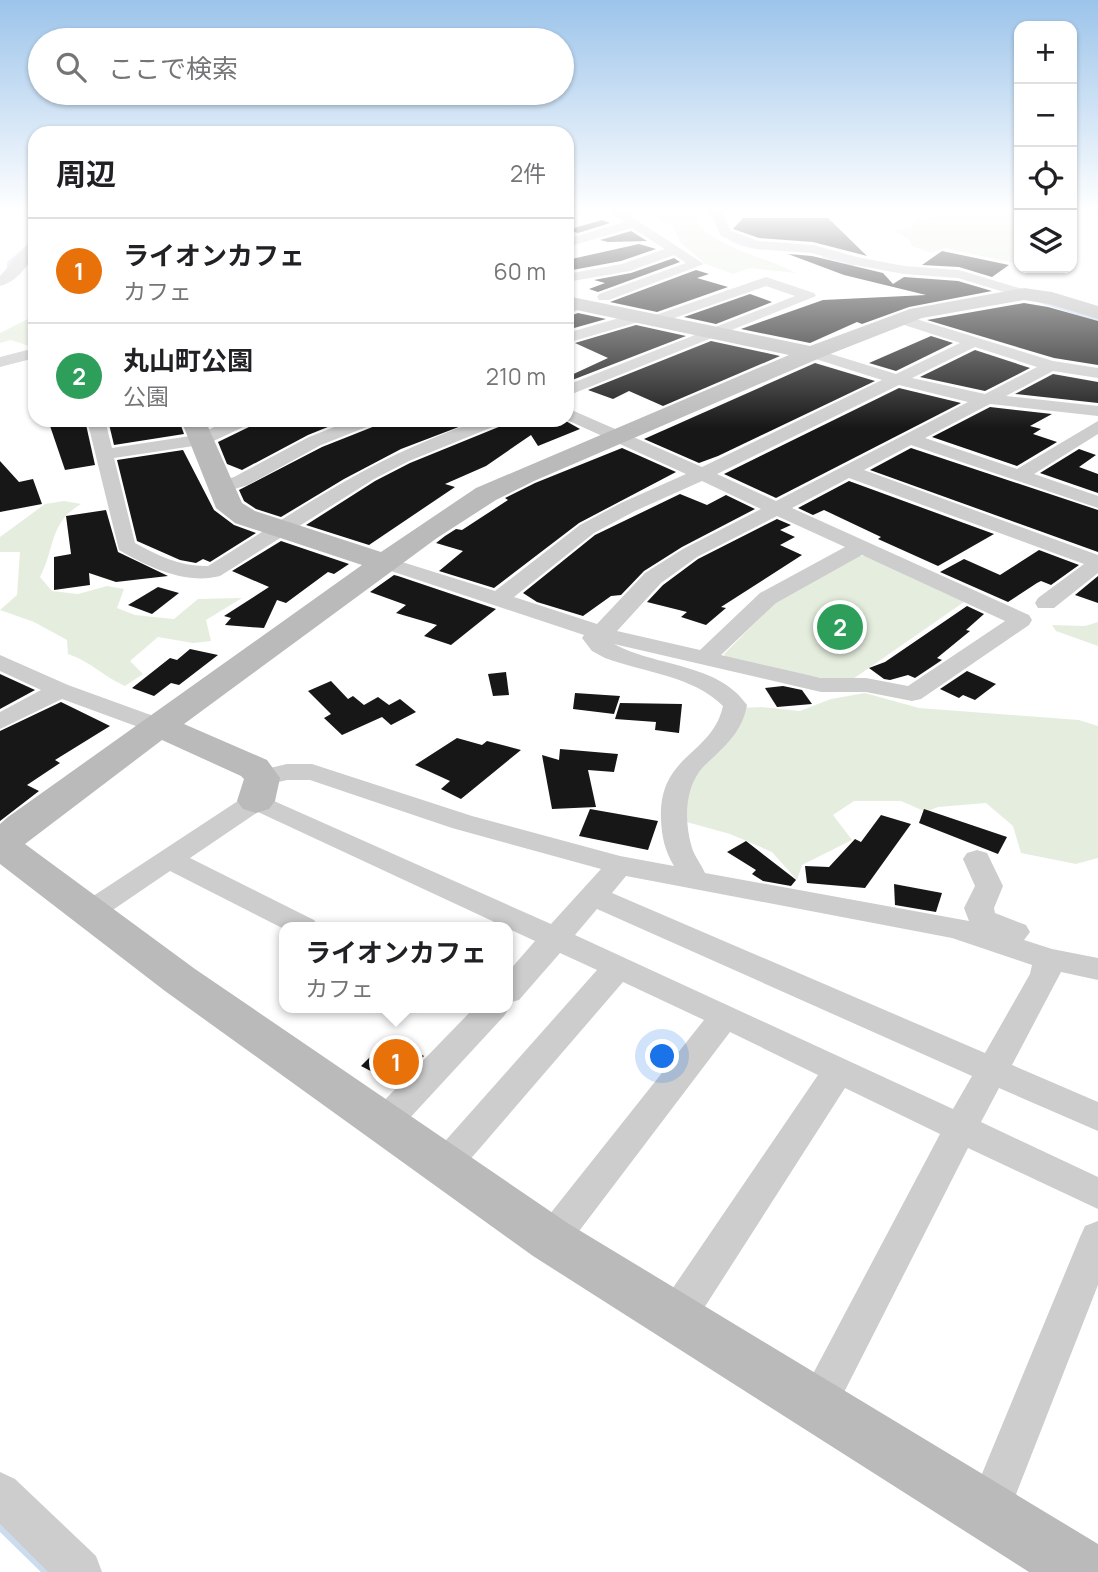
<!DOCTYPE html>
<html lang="ja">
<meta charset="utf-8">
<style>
:root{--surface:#fff;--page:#f2f2f2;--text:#202124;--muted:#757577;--line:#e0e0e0;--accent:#ec2d2f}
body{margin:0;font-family:Manrope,"Noto Sans JP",sans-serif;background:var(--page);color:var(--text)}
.controls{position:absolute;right:21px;top:21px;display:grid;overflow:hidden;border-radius:14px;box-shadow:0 2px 5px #0004}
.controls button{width:63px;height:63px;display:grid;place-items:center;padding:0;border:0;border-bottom:2px solid var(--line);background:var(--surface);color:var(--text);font:35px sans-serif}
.you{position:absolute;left:663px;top:1057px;width:24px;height:24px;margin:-18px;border:5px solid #fff;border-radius:50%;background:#1a73e8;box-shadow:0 0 0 10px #1a73e833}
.badge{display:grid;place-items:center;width:46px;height:46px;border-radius:50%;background:var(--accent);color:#fff;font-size:23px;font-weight:700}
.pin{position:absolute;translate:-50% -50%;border:4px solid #fff;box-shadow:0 2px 7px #0006}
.popup{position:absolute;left:279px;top:922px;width:234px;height:91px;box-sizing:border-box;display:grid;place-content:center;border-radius:14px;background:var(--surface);filter:drop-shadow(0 2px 5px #0005);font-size:23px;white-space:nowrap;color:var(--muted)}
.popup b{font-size:26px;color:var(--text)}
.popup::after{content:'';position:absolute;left:50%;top:100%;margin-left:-14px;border:14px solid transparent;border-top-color:var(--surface)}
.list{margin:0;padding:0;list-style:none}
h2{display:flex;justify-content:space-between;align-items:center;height:91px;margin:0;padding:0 28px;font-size:30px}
h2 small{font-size:23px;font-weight:400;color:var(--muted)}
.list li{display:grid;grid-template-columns:46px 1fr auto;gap:21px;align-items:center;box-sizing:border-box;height:105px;padding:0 28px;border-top:2px solid var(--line)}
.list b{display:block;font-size:26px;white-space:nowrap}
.list p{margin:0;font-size:23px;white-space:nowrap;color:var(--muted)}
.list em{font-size:23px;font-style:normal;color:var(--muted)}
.icon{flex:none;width:38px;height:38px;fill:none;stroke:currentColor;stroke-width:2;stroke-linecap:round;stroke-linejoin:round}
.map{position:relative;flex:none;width:1098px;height:1572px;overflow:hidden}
.search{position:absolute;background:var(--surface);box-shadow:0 2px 5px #0004;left:28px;top:28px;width:546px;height:77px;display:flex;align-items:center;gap:18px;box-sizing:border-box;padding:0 24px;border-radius:38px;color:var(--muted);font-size:26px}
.panel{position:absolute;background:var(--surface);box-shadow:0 2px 5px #0004;left:28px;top:126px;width:546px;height:301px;border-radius:21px}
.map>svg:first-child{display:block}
.green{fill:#e5eede}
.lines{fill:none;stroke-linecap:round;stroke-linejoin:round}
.stream-far1{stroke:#caddee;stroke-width:3.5}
.stream{stroke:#caddee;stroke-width:10}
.building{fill:#171717}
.street{fill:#cdcdcd;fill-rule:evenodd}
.secondary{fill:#bababa;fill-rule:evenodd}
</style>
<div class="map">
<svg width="1098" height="1572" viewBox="0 0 1098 1572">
<rect width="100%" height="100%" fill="#fff"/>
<g class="green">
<path d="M655,208H694L700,212L696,220C716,250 766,256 796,273L750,268L733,274L704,263L681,243L672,225L657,217L660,210Z"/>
<path d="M923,208H1019V264L944,248L931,253L912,246L909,239L894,231L913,226L916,221L934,217V211Z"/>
<path d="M35,310V348L11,340L0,343V333L28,319Z"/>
<path d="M64,501L81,504C49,523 56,546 40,577L52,591L78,594L107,586L124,589L117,608L135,615L174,619L198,599L242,598L206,620L211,641L193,643L158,637L130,661L143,674L125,686C104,677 90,661 68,654L67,640L34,622L0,610L17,595L20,552H0V537L45,504Z"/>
<path d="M856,556H870L967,600L853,679L822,678L727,660L724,654L780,598Z"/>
<path d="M1098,622V646L1056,631L1052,625L1085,626Z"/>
<path d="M865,693L919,708L1079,720L1098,726V858L1076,864L1021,853L1013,826L986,803L938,807L926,812L901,801H854L833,815L852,840L802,865L797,880L772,852L730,834L683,821L680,798L740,708L761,707L800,711L831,699Z"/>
</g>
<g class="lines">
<g class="stream-far1">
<path d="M701,208L712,213C721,238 735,245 761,248"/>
<path d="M824,256L853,264"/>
<path d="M0,279L8,273L9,263L35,240"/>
<path d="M1040,301L1098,320"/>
</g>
<path class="stream" d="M0,1525L48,1572"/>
</g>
<g class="building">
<path d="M743,218H828L867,256L813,242L759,238L733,229Z"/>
<path d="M602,220L610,223L578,233L567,230Z"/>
<path d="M631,231L647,241L608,242L600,240Z"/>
<path d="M639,244L656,249L621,261L567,271V260Z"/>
<path d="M942,251L1009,265L992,277L959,267L922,265Z"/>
<path d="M788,254L812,256L883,273L893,284L904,277L958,281L992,291L909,307L862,324L857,322L810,343L741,329L823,300L926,295L844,275Z"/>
<path d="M674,258L680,262L598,292L589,289L605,283L594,280L631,273Z"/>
<path d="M696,270L709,274L697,278L728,287L657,312L610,302Z"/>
<path d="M750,294L772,302L716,324L684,317Z"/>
<path d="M1024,303L1048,307L1098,321V365L1054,358L927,320Z"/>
<path d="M578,313L606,319L567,330V317Z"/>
<path d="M636,325L686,336L567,382V377L608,358L575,343Z"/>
<path d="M931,336L953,343L896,371L869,363Z"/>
<path d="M711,341L780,356L663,406L629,391L613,399L588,390Z"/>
<path d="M975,350L1030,368L985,391L920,377Z"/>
<path d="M815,363L875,381L718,456L699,463L644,439Z"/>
<path d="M1053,374L1098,382V403L1015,394Z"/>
<path d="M899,388L961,403L776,498L724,474Z"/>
<path d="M990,407L1052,414L1030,426L1041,429L1033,434L1057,442L1017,466L932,437Z"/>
<path d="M48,420H85L95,465L65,470Z"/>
<path d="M108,420H179L184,434L114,445Z"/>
<path d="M256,420H345L308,435L242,470L227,464L218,442L251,426Z"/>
<path d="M380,420H477L401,449L344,479L281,517L256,509L244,501L239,490L322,447L375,426Z"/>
<path d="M506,420H564L580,429L538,446L531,435L486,466L445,484L455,487L369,545L306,525L375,481L410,463L501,426Z"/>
<path d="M622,448L676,472L579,523L494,588L439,571L463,551L436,543L445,536L456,529L462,530L508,500L505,498L535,483Z"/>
<path d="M911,448L1098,510V552L870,470Z"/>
<path d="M1079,449L1096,455L1079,467L1098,474V493L1040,473Z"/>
<path d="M183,450L214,510L234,525L256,533L210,562L203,559L196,563L180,560L137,541L117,460Z"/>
<path d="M0,461L19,482L33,479L42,504L0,512Z"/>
<path d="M849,481L994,534L938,566L878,539L881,537L824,510L813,515L798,508Z"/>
<path d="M680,494L707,505L726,495L755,509L682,547L644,571L621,595L611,596L583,616L537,602L523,593L595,535Z"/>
<path d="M106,510L118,552L168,576L116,582L89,573L90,585L54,590V557L71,554L66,516Z"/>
<path d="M777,519L791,525L780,530L795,537L780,545L802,555L721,607L726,608L706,625L681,617L687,612L647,602L663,585L698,559Z"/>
<path d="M281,541L349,564L334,574L328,572L286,603L277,600L264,628L225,625L231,618L224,616L269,587L232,571Z"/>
<path d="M1039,550L1079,565L1051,585L1041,581L1037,583L1008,602L940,572L964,559L1000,575Z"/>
<path d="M394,575L398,576L496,609L451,645L424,636L437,625L396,613L406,605L370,592Z"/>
<path d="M1098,576V603L1075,595Z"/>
<path d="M158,587L179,593L152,614L128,605Z"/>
<path d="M967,606L984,614L966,630L970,631L937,658L942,660L915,678L908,675L890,680L884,679L869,668L885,662Z"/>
<path d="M190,649L218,655L179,685L171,683L154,696L132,688L170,658L177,660Z"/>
<path d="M967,671L996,684L975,700L963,695L959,698L940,689Z"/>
<path d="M506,672L509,695L493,696L488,674Z"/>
<path d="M0,674L35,690L0,709Z"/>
<path d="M331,681L348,699L353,696L364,705L378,697L389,705L400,699L416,712L391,725L382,717L342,735L324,718L331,714L308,691Z"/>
<path d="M783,686L802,690L812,704L777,707L765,688Z"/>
<path d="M575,693L620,696L614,714L573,709Z"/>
<path d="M61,702L110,726L55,760L60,763L27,785L39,791L0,821V731Z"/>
<path d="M620,703L682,704L679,733L655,730L656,722L615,719Z"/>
<path d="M457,738L482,745L487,741L521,750L461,799L441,789L450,781L415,765Z"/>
<path d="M560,749L618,754L614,772L588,770L596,807L552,809L542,755L559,760Z"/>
<path d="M590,809L658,821L648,850L579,836Z"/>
<path d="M924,809L1007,837L998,854L919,823Z"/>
<path d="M881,815L911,824L865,888L807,883L805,866L829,867L855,839L861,842Z"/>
<path d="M746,841L795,879L796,880L791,886L763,881L752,874L756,870L727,852Z"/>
<path d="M894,884L942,893L936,912L895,905Z"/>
<path d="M389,1038L424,1056L396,1084L361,1066Z"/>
</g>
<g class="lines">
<g class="street">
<path d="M604,208H618L704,264L609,300H599L597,297L599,294L686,263L674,255L630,271L567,282V274L622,264L665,249L632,228L567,247V239L624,222Z"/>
<path d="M702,208L721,209L731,231L758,241L813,245L857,257L904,266L959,270L1029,291L1031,294L1024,298L958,278L904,274L855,265L812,253L756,249L721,236L712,214Z"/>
<path d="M35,241C35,260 19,281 0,286V276L30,242Z"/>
<path d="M766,277L814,293L816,296L567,396V385L795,296L766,286L660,323H650L647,320L650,317Z"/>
<path d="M582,301L587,302L589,305L567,315V306Z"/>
<path d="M640,312L645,314L648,317L645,320L567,343V333Z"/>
<path d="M900,314L1053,361L1098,368V378L1053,371L1006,396L1098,406V416L990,404L925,438L1017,469L1098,421V434L1034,474L1098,496V508L911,445L864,470L1098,555V573L1054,608H1038L1035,603L1038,598L1084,564L849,478L792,508L1029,615L1032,620L1029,625L921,699L912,701L866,692H821L614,644C656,667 718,663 747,705C742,733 724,747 704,766C684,787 684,821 692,848C695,857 701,864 705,873L969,921L964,908L975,886L963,859L967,853L977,850L987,853L1003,886L994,908L995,913L1026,925L1030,932L1024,940L1052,949L1098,958V980L1061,972L1012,1065L1098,1102V1131L999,1088L981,1122L1098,1177V1209L968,1148L831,1418L817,1424L803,1418L797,1404L940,1134L845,1088L690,1330L676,1335L662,1330L657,1317L662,1304L818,1075L730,1032L564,1251L551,1256L538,1251L532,1240L538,1229L704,1020L623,982L455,1177L443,1182L431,1177L425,1167L431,1157L597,970L560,953L519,1000L508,1003V972L535,941L258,812L190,858L314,920L319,927H284V929L170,871L98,920L88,923L78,920L73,913L78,906L247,795L256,793L551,924L601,869L452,828L310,780H287L262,786L253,784L249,778L253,772L287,764H312L472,816L620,856L674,866C665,851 662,838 661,820C658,754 712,756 723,706C694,676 642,672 605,658L592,651L582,638L584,635L379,567L376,563L379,559L386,557L495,591L580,525L621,503L686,474L567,420V408L702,467L882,380L806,356L804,353L806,350H818L896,374L960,343L895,322L892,319L895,316ZM975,347L1037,367L985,394L912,378ZM899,385L968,402L776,501L717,474ZM702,481L761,509L683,549L645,573L597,624L514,597L594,533L635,511ZM777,516L845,547L760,593L700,650L617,631L661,583L697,557ZM862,555L1005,621L908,686L866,678H821L721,655L776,603ZM626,876L952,938L1032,965L1030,974L985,1053L612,893ZM597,909L972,1076L953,1109L575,935Z"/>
<path d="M35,348V358L0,367V357Z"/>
<path d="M87,420H105L112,448L197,435L230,420H253L250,424L207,444L114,458L135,543C158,556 182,567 208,566C281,521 352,471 431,439C457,428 475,420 503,420L500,424L409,461L374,479L220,576C186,585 148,567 119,550Z"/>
<path d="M352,420H377L374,424L321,445L248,485L221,493L211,487L214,483L234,477L309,437Z"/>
<path d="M0,655L68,685L170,722L173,727L170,732L161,734L152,732L62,699L0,729V712L41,690L0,671Z"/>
<path d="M508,1007L509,1008L504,1016L396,1133L384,1137L372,1133L367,1123L372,1113L474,1008Z"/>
<path d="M1098,1221V1285L1004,1525L989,1532L974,1525L967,1510L1080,1237L1085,1226Z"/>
<path d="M0,1472L15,1479L96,1556L102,1572H48L0,1524Z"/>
</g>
<path class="secondary" d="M1024,288L1052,292L1098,306V319L1049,304L1024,300L922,318L820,358L534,481L496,500L437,538L184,724L267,760L280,778L275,801L269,809L256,813L243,809L237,801L244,779L241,776L162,740L25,844L195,969L569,1224L1098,1544V1572H1029L533,1256L165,991L0,864V824L8,817L362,565L235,523L216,508L181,420H205L242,503L255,511L381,552L476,488L789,355L567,308V296L810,346L910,309Z"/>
</g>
<linearGradient id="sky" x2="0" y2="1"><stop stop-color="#9cc4ea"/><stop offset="0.49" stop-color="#fff"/><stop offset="1" stop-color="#fff" stop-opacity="0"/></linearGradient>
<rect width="1098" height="428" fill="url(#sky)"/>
</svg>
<div class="controls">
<button>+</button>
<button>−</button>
<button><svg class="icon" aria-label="locate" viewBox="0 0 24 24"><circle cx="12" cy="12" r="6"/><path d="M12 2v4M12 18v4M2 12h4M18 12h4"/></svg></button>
<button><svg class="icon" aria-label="layers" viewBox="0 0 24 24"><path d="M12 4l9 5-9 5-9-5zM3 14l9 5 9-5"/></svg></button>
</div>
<div class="you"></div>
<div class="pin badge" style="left:396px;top:1062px;background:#e8710a">1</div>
<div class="popup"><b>ライオンカフェ</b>カフェ</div>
<div class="pin badge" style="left:840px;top:627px;background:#2e9e5b">2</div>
<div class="search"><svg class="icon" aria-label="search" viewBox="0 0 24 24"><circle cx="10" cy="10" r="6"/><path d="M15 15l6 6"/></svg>ここで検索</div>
<section class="panel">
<h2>周辺<small>2件</small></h2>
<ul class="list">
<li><span class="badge" style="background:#e8710a">1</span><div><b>ライオンカフェ</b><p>カフェ</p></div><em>60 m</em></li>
<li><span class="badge" style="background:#2e9e5b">2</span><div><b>丸山町公園</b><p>公園</p></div><em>210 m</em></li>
</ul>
</section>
</div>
